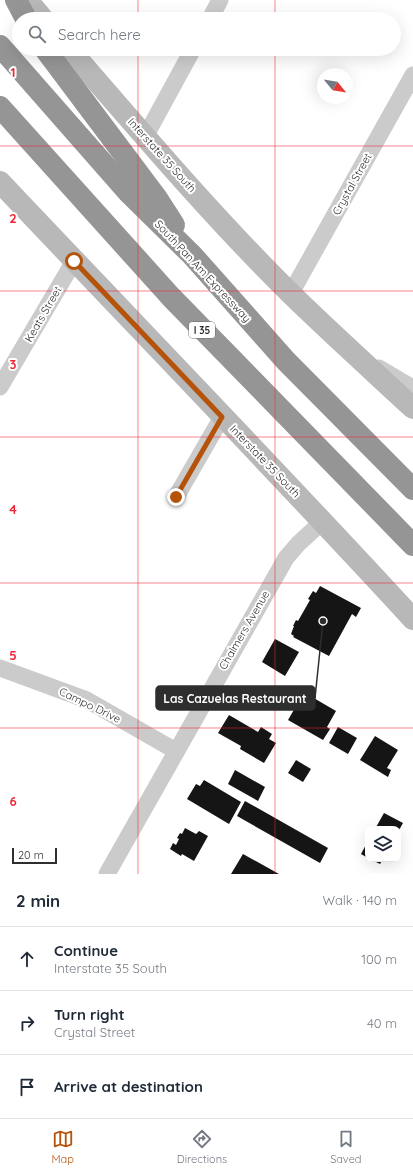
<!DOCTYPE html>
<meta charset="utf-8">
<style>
:root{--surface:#fff;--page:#f6f6f7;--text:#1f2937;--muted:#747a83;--line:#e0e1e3;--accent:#b45309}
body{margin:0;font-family:Quicksand,sans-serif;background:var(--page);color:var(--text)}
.controls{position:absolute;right:12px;bottom:12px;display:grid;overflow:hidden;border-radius:8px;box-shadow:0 4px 16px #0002}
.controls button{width:36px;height:36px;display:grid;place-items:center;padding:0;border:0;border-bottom:1px solid var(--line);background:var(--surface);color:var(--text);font:20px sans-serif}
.compass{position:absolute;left:317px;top:68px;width:36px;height:36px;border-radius:50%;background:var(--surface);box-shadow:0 4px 16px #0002;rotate:120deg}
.scale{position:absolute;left:12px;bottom:10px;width:45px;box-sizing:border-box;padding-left:4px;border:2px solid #2e2e2e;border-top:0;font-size:11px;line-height:14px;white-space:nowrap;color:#2e2e2e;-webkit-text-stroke:3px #fff;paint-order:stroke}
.stop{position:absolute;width:12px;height:12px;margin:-9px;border:3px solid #b45309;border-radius:50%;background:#fff}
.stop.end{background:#b45309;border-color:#fff;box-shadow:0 1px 4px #0008}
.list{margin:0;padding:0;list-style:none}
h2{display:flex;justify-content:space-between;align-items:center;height:52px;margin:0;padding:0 16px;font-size:17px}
h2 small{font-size:13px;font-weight:400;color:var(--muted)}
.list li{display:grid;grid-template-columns:26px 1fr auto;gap:12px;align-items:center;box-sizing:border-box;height:64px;padding:0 16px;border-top:1px solid var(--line)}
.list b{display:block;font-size:15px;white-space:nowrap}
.list p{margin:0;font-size:13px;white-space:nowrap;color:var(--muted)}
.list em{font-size:13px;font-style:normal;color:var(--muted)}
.icon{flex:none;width:22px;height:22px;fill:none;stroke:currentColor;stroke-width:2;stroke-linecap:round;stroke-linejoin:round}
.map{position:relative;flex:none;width:413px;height:874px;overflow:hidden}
.search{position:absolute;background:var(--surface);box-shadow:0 4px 16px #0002;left:12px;right:12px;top:12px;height:44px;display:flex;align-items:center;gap:10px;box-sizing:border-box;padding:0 14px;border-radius:22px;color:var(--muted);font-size:15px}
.sheet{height:244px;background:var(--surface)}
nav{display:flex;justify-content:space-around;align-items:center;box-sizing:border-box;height:56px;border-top:1px solid var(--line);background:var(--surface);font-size:11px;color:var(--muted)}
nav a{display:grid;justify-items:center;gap:2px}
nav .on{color:var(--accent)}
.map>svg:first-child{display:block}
.building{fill:#151515}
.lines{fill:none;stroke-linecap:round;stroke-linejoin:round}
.minor{stroke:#cbcbcb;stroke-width:17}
.secondary{stroke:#b8b8b8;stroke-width:22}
.motorway{stroke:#959595;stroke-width:22}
.route{stroke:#b45309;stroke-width:5}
.grid{fill:none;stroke:#ef2635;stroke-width:1;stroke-opacity:0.55}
.labels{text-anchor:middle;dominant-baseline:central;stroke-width:4;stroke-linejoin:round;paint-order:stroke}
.shield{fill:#fff;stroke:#6d6d6d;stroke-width:1}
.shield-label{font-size:10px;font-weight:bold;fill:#2e2e2e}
.street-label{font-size:11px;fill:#2e2e2e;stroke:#fff}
.grid-label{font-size:13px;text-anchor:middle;font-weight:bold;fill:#ef2635;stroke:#fff;stroke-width:4;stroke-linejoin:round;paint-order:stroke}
.leader{fill:none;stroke:#2e2e2e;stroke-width:1.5}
.callout-dot{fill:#2e2e2e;stroke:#fff;stroke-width:1.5}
.callout{fill:#2e2e2e;stroke:#2e2e2e;stroke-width:1.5}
.callout-label{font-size:12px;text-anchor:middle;font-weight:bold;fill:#fff}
</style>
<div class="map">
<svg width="413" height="874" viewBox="0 0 413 874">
<rect width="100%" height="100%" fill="#fff"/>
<g class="building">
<path d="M320,586L361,608L356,617L352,614L329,656L293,637L294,636L291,634L294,626H293L296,620L298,621L310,600L308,599L313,591L316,593Z"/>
<path d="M275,639L299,652L285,676L262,662Z"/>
<path d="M312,697L336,711L327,727L330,729L323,740L288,720L299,701L307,705Z"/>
<path d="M229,715L258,732L261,727L272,734L269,739L276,743L264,763L240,749L241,746L218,733Z"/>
<path d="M338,727L357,738L348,754L329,743Z"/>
<path d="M375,736L398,750L387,768L391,770L388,777L360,760Z"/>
<path d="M296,760L311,769L303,782L288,773Z"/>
<path d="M235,770L265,787L258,801L228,784Z"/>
<path d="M204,780L241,802L229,824L187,799L196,784L200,786Z"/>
<path d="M245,801L328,848L320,863L237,816Z"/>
<path d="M384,813L403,823L398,832V829H375Z"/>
<path d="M185,828L196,834L199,831L208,836L194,861L182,854L181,856L170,849L173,843L176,845L179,839L177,838L180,833L182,834Z"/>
<path d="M368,841V858L361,854Z"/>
<path d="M243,854L279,874H231Z"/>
<path d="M370,859H383L380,864Z"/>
</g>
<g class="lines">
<g class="minor">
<path d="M210,19L220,0"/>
<path d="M145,137L193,49"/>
<path d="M291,293L413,75"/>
<path d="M379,368L413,388"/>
<path d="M0,387L74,261"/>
<path d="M176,497L222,417"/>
<path d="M0,668L87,700L176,751"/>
<path d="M107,874L286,558L298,544L323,521"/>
</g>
<g class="secondary">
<path d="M27,0L43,19"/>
<path d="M69,49C141,132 213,217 291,294C331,333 372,370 413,408"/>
<path d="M0,182C138,328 277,471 413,619"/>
</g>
<g class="motorway">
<path d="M16,0L26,19"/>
<path d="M0,46L129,193L192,255L286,361L413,489"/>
<path d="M45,49L156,197L174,225"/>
<path d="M0,107L171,297L413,545"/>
</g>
</g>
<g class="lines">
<path class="route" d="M74,261L222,417L176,497"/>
</g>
<path class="grid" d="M138,0V19M275,0V19M138,49V874M275,49V874M0,146H413M0,291H413M0,437H413M0,583H413M0,728H413"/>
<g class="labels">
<rect class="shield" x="189" y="322" width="26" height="16" rx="3"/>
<g class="shield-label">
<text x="202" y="330">I 35</text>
</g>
<g class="street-label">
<text transform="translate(162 155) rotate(48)">Interstate 35 South</text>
<text transform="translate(352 184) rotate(-61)">Crystal Street</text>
<text transform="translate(203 271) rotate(47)">South Pan Am Expressway</text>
<text transform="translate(43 314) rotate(-60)">Keats Street</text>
<text transform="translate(265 461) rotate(46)">Interstate 35 South</text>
<text transform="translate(244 630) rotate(-60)">Chalmers Avenue</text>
<text transform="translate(90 705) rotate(26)">Campo Drive</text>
</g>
</g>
<g class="grid-label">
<text x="13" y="77">1</text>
<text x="13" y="223">2</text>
<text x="13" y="369">3</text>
<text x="13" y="514">4</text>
<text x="13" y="660">5</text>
<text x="13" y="806">6</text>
</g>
<path class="leader" d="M323 621L315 698"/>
<circle class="callout-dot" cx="323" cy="621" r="4"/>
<rect class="callout" x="156" y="686" width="159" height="24" rx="4"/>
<g class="callout-label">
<text x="235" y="703">Las Cazuelas Restaurant</text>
</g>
</svg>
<div class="controls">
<button><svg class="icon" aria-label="layers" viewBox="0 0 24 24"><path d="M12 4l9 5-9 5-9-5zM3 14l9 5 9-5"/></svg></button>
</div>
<svg class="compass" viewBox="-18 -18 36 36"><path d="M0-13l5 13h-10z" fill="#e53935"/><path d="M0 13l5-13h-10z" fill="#747a83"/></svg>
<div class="scale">20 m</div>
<div class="stop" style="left:74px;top:261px"></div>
<div class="stop end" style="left:176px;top:497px"></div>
<div class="search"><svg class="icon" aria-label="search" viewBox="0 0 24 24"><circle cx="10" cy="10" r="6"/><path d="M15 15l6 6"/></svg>Search here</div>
</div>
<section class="sheet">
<h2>2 min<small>Walk · 140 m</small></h2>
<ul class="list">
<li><svg class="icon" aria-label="ahead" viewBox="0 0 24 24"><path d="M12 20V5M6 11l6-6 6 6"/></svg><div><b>Continue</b><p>Interstate 35 South</p></div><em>100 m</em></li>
<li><svg class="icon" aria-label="right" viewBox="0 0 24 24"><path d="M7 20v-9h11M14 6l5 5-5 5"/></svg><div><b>Turn right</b><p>Crystal Street</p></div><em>40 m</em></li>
<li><svg class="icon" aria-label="arrive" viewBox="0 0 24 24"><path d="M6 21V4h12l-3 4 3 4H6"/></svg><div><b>Arrive at destination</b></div></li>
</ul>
</section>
<nav>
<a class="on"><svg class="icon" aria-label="map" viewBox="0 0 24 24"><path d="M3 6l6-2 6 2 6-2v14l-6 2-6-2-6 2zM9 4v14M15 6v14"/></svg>Map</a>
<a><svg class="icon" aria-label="directions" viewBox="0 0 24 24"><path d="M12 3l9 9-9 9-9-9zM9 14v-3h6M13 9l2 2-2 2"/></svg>Directions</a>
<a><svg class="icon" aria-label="saved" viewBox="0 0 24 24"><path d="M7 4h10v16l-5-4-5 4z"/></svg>Saved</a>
</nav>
